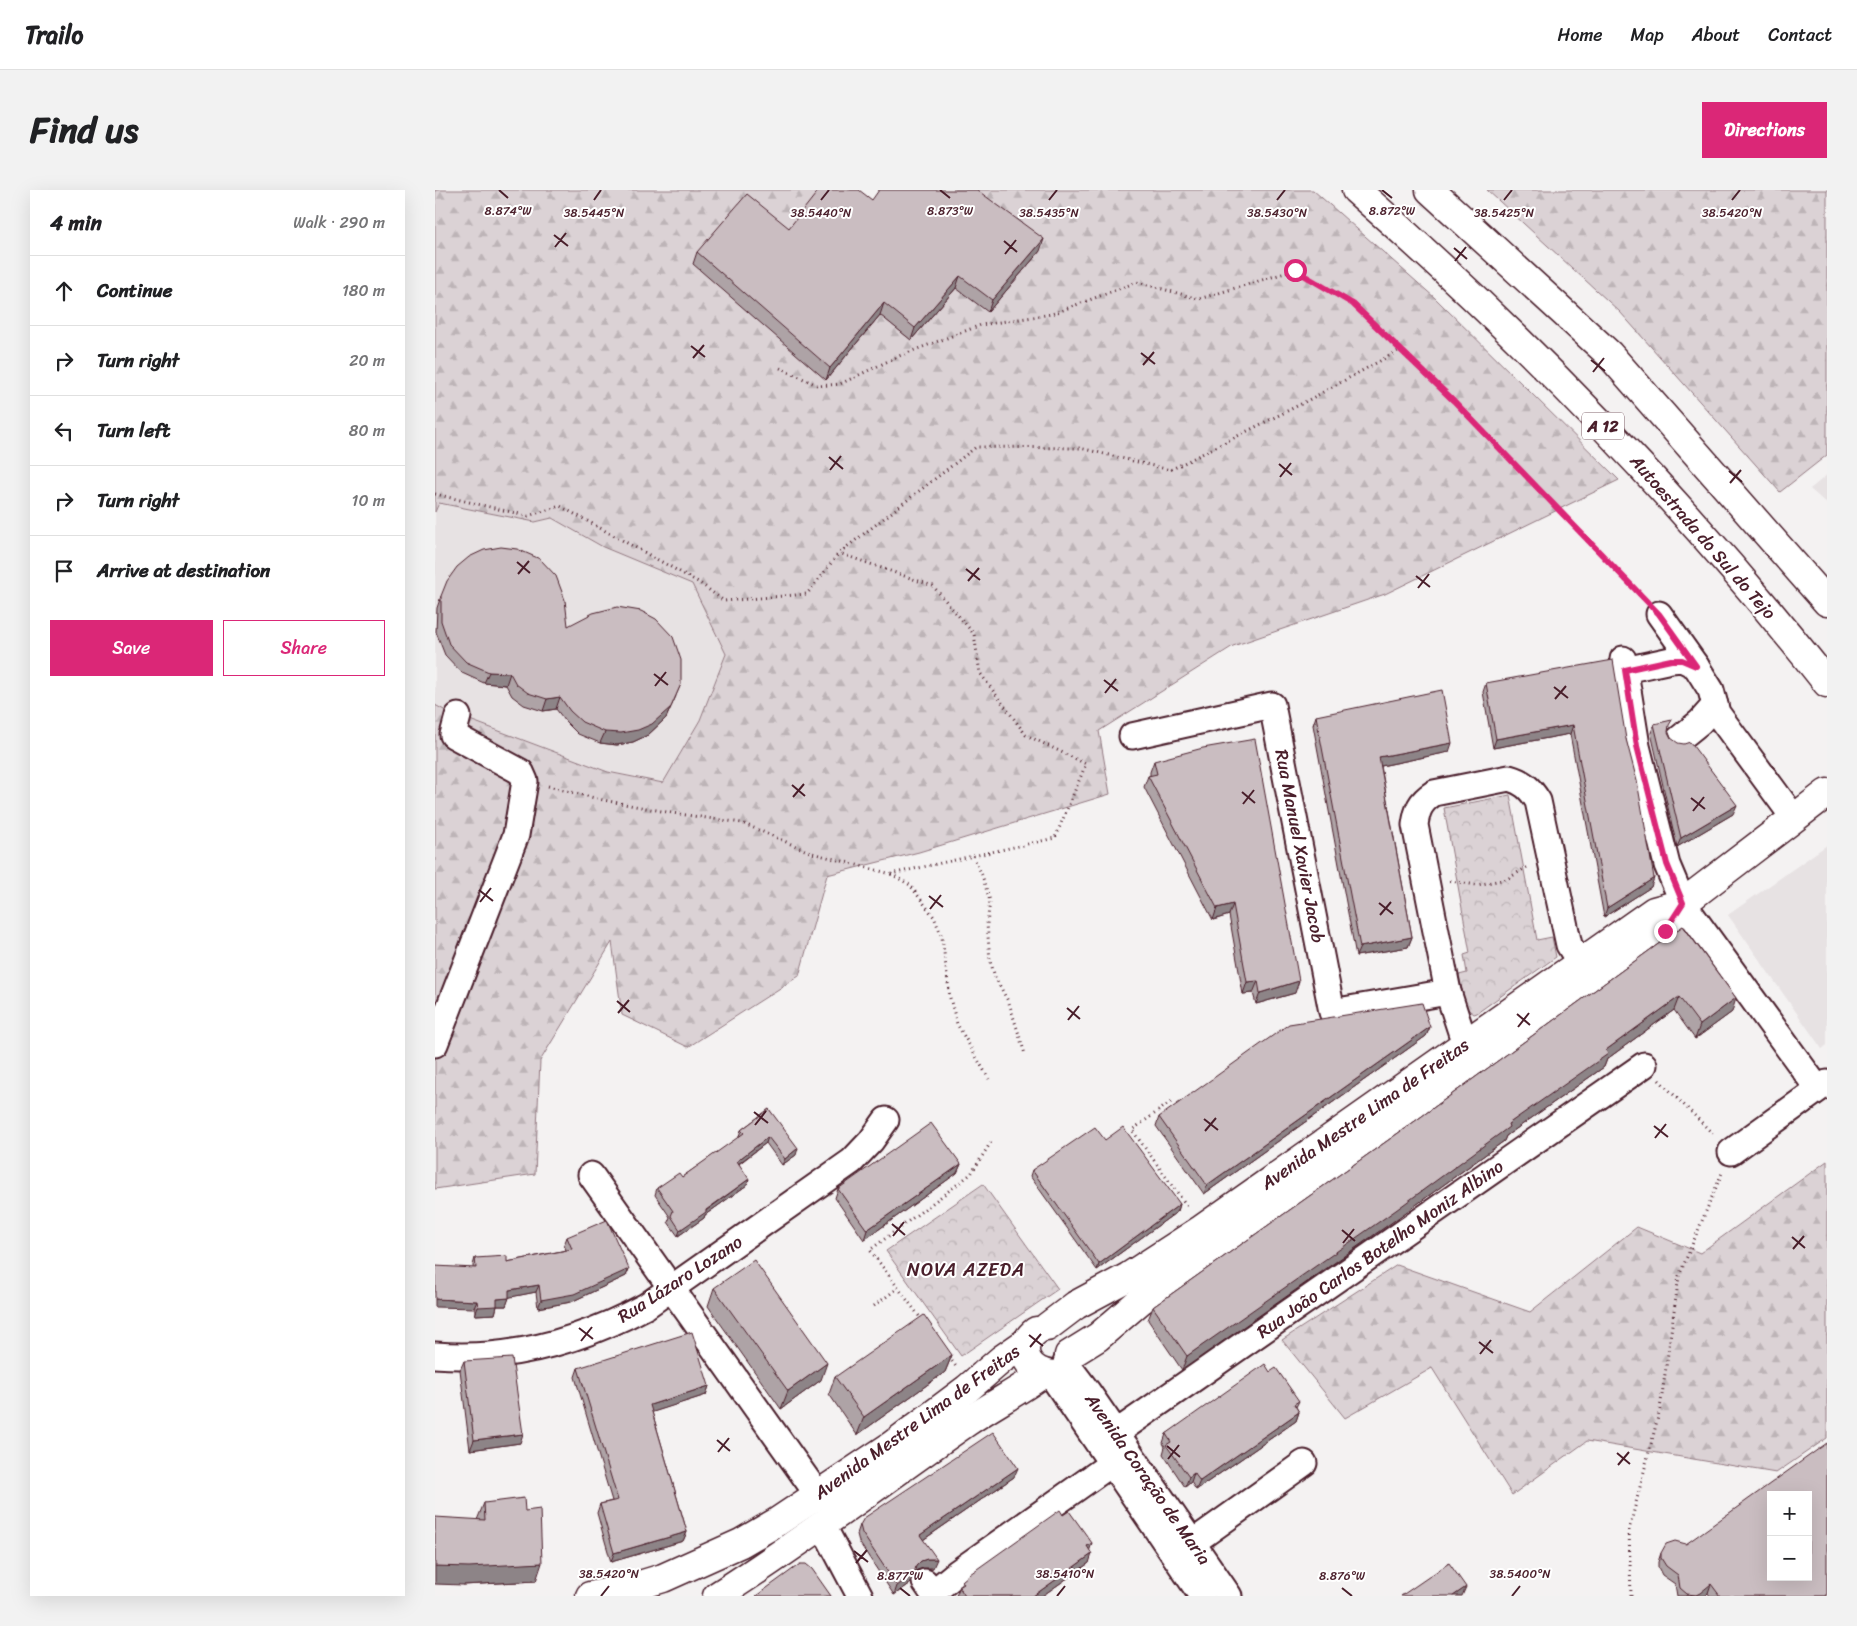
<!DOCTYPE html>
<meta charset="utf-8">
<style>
:root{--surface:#fff;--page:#f2f2f2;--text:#202124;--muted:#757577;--line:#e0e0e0;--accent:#db2777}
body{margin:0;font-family:Sriracha,sans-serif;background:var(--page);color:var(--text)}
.controls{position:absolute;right:15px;bottom:15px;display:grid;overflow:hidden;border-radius:0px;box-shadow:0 5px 20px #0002}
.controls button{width:45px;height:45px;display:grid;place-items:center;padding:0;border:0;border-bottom:1px solid var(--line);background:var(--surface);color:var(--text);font:25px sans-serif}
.stop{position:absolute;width:15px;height:15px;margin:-11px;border:4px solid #db2777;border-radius:50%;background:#fff}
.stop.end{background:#db2777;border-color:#fff;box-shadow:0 1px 5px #0008}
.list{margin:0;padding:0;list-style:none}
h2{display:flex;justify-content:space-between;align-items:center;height:65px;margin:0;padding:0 20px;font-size:21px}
h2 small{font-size:16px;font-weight:400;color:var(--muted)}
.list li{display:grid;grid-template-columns:32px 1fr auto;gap:15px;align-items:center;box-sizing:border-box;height:70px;padding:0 20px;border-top:1px solid var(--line)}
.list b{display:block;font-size:19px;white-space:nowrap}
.list em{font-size:16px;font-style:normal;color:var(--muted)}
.actions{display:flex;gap:10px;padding:15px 20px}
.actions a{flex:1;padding:11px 0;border:1px solid var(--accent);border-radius:0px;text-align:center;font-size:18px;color:var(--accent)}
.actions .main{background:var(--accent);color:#fff}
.icon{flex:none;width:28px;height:28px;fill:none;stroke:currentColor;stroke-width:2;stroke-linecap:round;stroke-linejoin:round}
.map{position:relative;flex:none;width:1392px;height:1406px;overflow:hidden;border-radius:0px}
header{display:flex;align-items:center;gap:30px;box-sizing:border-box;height:70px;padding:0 25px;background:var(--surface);border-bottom:1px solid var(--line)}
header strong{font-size:24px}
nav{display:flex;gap:28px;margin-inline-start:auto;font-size:18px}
.intro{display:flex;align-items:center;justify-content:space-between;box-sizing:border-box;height:120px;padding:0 30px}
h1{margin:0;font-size:35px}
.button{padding:12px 22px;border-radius:0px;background:var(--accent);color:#fff;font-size:18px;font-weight:700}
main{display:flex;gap:30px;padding:0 30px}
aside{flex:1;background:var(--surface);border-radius:0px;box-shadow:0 5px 20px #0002}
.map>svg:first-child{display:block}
.built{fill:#e7e2e3}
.forest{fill:url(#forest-firs);stroke:#927880}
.park{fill:url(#park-crowns);stroke:#927880}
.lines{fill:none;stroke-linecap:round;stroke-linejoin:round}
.minor-casing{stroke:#4a1f2b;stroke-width:29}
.major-casing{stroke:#4a1f2b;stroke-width:31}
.highway-casing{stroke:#4a1f2b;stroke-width:31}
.path{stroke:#4a1f2b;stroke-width:3;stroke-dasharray:1 4;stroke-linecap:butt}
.minor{stroke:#fff;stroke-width:25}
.major{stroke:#fff;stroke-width:28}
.highway{stroke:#fff;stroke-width:28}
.wall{fill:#aea3a6;stroke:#4a1f2b}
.shaded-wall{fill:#8d8487;stroke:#4a1f2b}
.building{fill:#cabdc1;stroke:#4a1f2b;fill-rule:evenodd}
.route{stroke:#db2777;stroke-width:6}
.ticks{fill:none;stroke:#4a1f2b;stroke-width:2}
.labels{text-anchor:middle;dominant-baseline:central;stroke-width:4;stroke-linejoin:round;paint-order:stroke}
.shield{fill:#fff;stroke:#80626b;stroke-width:1}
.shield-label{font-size:16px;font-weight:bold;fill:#4a1f2b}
.street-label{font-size:18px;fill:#4a1f2b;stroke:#fff}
.neighbourhood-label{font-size:19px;letter-spacing:1px;fill:#4a1f2b;stroke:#fff}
.ticks-label{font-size:12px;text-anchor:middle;fill:#4a1f2b;stroke:#fff;stroke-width:4;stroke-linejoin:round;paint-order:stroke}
</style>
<header>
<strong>Trailo</strong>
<nav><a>Home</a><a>Map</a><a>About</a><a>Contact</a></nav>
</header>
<div class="intro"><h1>Find us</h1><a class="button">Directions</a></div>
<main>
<aside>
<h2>4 min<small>Walk · 290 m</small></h2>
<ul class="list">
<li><svg class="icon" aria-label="ahead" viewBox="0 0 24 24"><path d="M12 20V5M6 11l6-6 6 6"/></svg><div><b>Continue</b></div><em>180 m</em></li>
<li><svg class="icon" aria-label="right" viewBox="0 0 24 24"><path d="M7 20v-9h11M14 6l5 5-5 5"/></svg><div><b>Turn right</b></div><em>20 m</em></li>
<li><svg class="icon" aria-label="left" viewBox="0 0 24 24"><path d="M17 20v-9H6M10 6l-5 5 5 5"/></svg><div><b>Turn left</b></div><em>80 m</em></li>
<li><svg class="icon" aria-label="right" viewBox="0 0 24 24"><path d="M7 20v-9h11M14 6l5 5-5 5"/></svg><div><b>Turn right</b></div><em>10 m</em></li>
<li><svg class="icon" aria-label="arrive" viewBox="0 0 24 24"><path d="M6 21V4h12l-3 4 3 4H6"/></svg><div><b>Arrive at destination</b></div></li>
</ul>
<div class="actions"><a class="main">Save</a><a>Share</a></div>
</aside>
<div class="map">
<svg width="1392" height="1406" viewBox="0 0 1392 1406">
<defs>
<pattern id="forest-firs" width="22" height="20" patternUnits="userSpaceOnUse" patternTransform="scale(1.25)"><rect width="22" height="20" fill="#dbd2d5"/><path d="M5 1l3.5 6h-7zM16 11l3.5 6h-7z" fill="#bdb4b7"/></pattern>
<pattern id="park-crowns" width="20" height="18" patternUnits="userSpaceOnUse" patternTransform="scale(1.25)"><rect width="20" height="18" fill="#dbd2d5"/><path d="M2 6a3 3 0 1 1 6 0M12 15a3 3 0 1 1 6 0" fill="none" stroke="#bdb4b7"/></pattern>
</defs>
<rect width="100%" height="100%" fill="#f4f2f2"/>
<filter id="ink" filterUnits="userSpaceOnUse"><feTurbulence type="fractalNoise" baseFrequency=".02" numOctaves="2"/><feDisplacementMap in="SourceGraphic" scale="10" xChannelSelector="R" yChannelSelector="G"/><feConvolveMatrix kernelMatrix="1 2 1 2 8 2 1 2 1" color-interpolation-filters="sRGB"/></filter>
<g filter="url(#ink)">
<g class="built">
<path d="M1392,285V314L1375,299Z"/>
<path d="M4,313L100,332L117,328L168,357L258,394L291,464L265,530L228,593L173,582L11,521L0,515V322Z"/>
<path d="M1392,655V855L1387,859L1293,725Z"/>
</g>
<g class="forest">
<path d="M0,0H389L445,125L476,150L521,98L520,0H878L1000,108L1184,290L950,404L798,456L664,541L675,604L484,662L392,685L364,786L253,857L187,825L177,752L105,871L100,984L0,999V515L11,521L173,582L228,593L265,530L291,464L257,394L168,357L117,328L100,332L4,313L0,322Z"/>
<path d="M1052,0H1392V265L1345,302L1185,122Z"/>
<path d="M1392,971V1248L1341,1283L1152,1251L1077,1305L997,1178L910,1228L847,1150L962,1075L1095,1122L1202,1037L1265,1063Z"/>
</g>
<g class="park">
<path d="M1075,605L1102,750L1117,747L1121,767L1042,823L1039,824L1031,818L1024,785L1032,783L1029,765L1035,763L1009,618Z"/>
<path d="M548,994L623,1099L526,1166L451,1061Z"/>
</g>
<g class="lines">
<defs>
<g id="minor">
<path d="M1224,424L1261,476"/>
<path d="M1188,469L1202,556L1232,675L1248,713L1383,899"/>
<path d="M1190,480L1236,470L1247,469L1261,476L1276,500L1282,523L1359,628"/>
<path d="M697,546L837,515L897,822L1013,802"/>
<path d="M1244,549L1265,532L1280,515"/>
<path d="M0,854L81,645L90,591L86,582L18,545L23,526"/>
<path d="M1030,854L1013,802L980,635C982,620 985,612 999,603L1074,588C1088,592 1095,598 1103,611L1134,755L1145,773"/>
<path d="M1296,962L1392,893"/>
<path d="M156,985L383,1305"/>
<path d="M0,1165C74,1171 146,1151 211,1116L417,971L436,951L451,930"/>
<path d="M634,1165L631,1173L653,1202L794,1406"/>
<path d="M609,1183H615L767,1406"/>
<path d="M681,1243L1209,875"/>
<path d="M388,1336L425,1406"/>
<path d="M757,1353L869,1273"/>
<path d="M490,1392L497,1402L506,1396L523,1382L676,1274"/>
</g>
<g id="major">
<path d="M612,1137L641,1115L693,1087L767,1039L1219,721L1248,713"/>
<path d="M634,1165L663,1147L706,1110L973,924L1230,741L1248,713L1392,603"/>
<path d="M155,1406L195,1398L228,1388L306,1353L342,1332L456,1256L532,1199L567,1169L590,1153"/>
<path d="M282,1406C368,1352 448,1290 532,1232C557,1215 584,1201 609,1183C588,1176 583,1154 601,1141"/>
</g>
<g id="highway">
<path d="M921,0C1092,150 1251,314 1392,493"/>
<path d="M995,0L1174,164L1392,412"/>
</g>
</defs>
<use href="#minor" class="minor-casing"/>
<use href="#major" class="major-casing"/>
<use href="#highway" class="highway-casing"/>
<g class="path">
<path d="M345,178L384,196L405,194L464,166L546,135L617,124L702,92L764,109L860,80L918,114L965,160"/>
<path d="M0,304L93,326L125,316L265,393L289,411L372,404L404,363L541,257L645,258L735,280L868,213L965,160L1019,211L1208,408"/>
<path d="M113,596L163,609L237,623L307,633L377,663L456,684L620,648L651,574L591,545L545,483L539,444L498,396L404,363"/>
<path d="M538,666L547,685L555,711L552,734L555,770L560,787L574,813L590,864"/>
<path d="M456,684L475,695L499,727L507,747L515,808L522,834L554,889"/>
<path d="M1015,691L1042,695L1072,689L1094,676"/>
<path d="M1224,890L1280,946"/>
<path d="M736,912L697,940L752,1016"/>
<path d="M439,1116L463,1098"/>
<path d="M487,1130L435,1060L536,984L556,952"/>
<path d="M514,1167L522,1178"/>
<path d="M1196,1406L1194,1340L1225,1219L1244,1086L1287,983"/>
</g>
<use href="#minor" class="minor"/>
<use href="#major" class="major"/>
<use href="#highway" class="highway"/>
</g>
<g class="wall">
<path d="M437,10L605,61L553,122L521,98L476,150L445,125L391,190L258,74L262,62L354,38Z"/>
<path d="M6,406L133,436L241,506L231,528L213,545L198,552L182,555L165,553L143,544L131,532L121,519L108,521L89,515L77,506L71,495L49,493L27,483L10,465L1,442L2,418Z"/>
<path d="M1051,493L1191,549L1216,697L1169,727L1135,544L1058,558L1048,502Z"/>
<path d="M881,526L1014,562L946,576L977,747L973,757L921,766L878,535Z"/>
<path d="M1219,534L1233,540L1236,548L1298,624L1242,657L1216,543Z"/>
<path d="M719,571L860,803L821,814L818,803L808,804L794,725L778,730L709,597L713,586H715V582Z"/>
<path d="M1248,736L1297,822L1260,849L1239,820L1172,869L1169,877L1071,946L1069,951L956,1033L747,1180L713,1130L718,1117L983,929Z"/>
<path d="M995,837L991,846L769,1004L721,936L724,927Z"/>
<path d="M334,919L361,965L347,975L331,953L304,974L312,995L270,1025L269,1028L243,1046L233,1032L235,1027L220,1005L222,998L247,987L305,947L304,946L306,940Z"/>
<path d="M670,950L745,1014L743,1021L662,1080L595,986L597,980Z"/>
<path d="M526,974L522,983L429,1050L400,1008L403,999Z"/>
<path d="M132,1047L194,1079L191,1086L136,1112L103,1118L101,1102L74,1107L71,1116H62L60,1124L40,1125L38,1075L40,1068L72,1072L131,1060L129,1055Z"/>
<path d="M279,1098L386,1190L346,1219L273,1116Z"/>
<path d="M517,1165L510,1182L422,1245L394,1204L400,1187Z"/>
<path d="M29,1171L85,1253L35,1260L25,1180Z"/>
<path d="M143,1178L274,1196L271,1205L217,1222L252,1342L248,1351L176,1372L162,1323L165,1314L177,1311L140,1187Z"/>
<path d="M835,1182L864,1211L861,1217L864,1222L861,1231L761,1300L756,1292L750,1297L728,1264L730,1257L728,1253L731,1244Z"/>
<path d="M579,1287L488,1350L498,1378H488L482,1380L479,1383L476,1393L459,1405L424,1352L422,1344L425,1335Z"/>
<path d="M49,1313L90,1321L101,1391L28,1395L42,1330Z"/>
<path d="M628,1325L654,1360V1373L607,1406H521L527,1391Z"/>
<path d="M1226,1363L1392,1406H1275L1273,1403L1270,1406H1242L1240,1394L1227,1385L1223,1377V1372Z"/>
</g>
<g class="shaded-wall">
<path d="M609,49L605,61L553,122L557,110Z"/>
<path d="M525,86L521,98L476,150L480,138Z"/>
<path d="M449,113L445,125L391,190L395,178Z"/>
<path d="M54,482L75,483L71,495L49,493Z"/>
<path d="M246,494L231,528L213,545L198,552L182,555L165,553L170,542Z"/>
<path d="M125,507L121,519L108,521L112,509Z"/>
<path d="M1138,535L1135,544L1058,558L1061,549Z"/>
<path d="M1017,553L1014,562L941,577L944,567Z"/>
<path d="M1302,615L1298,624L1242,657L1246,648Z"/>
<path d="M1219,688L1216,697L1169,727L1172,718Z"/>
<path d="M798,714L794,725L778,730L782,718Z"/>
<path d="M977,747L973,757L921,766L925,757Z"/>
<path d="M823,791L818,803L808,804L812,792Z"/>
<path d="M864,791L860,803L821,814L825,803Z"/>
<path d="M1244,807L1239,820L1172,869L1169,877L1071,946L1069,951L956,1033L747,1180L752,1166L1073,934L1171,860Z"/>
<path d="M1301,808L1297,822L1260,849L1265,835Z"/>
<path d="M995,837L991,846L769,1004L772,995Z"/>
<path d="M333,947L331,953L299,977L302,971Z"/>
<path d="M363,958L361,965L347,975L350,969Z"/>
<path d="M526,974L522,983L429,1050L432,1040Z"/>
<path d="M314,989L312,995L270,1025L269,1028L243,1046L245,1040Z"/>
<path d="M745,1014L743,1021L662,1080L664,1074Z"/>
<path d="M194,1079L191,1086L136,1112L103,1118L106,1110Z"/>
<path d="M104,1095L101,1102L71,1108L74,1100Z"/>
<path d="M74,1108L71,1116H62L60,1124L40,1125L43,1117L62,1109Z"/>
<path d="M0,1109L42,1111L39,1118L0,1117Z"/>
<path d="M517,1165L510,1182L422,1245L429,1227Z"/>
<path d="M392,1173L386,1190L346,1219L353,1201Z"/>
<path d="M274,1196L271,1205L212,1224L215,1215Z"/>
<path d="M864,1222L861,1231L761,1300L765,1291Z"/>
<path d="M88,1244L85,1253L35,1260L39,1250Z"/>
<path d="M583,1278L579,1287L482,1354L485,1345Z"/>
<path d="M759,1283L756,1292L750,1297L754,1287Z"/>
<path d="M252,1342L248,1351L176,1372L179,1363Z"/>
<path d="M657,1353L654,1362L652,1356Z"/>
<path d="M657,1364L654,1373L607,1406H598Z"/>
<path d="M492,1369H502L498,1378H488L482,1380L477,1385L479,1384L476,1393L459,1405L462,1396L486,1371Z"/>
<path d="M107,1373L101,1391L28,1395L0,1394V1376Z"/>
<path d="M1276,1394L1273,1403L1270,1406H1251L1252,1404Z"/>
<path d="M1031,1397L1027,1406H1018Z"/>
</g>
<g class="building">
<path d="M384,0H424L437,10L444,0H542L609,49L557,110L525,86L480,138L449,113L395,178L262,62L312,4L354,38Z"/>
<path d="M66,357L82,359L105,369L121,386L130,410L133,436L158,423L182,417L206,421L221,429L238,447L246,470V494L236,517L217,534L203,540L186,543L170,542L147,532L135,521L125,507L112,509L93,503L81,494L75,483L54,482L31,472L14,454L6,431V406L12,391L22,377L34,367L49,360Z"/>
<path d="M1178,470L1191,549L1202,591L1219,688L1172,718L1138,535L1061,549L1051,493Z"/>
<path d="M1007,500L1017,553L944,567L977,747L925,757L881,526Z"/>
<path d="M1237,530L1234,535L1233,542L1236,548L1243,553L1249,554L1255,552L1302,615L1246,648L1219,534Z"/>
<path d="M820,549L864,791L825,803L823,791L812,792L798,714L782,718L713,586L722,584L719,571L768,558Z"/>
<path d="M1248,736L1301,808L1265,835L1244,807L1171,860L1173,864L1073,934L1074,937L961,1020L752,1166L718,1117L983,929Z"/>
<path d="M987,813L995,837L772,995L724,927L854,834Z"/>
<path d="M334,919L363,958L350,969L333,947L302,971L314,989L271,1020V1022L245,1040L236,1026L238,1021L222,998L244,983L247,987L309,943L306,940Z"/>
<path d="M496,933L526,974L432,1040L403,999Z"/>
<path d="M660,937L670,950L688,937L745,1014L664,1074L597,980Z"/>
<path d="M172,1030L194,1079L139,1104L106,1110L104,1095L74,1100V1108L62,1109V1116L43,1117L42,1111L0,1109V1076L41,1078L40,1068L72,1066V1072L137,1059L132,1047Z"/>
<path d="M319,1070L392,1173L353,1201L279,1098Z"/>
<path d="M489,1125L517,1165L429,1227L400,1187Z"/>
<path d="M257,1142L274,1196L215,1215L252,1342L179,1363L165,1314L183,1310L143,1178Z"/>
<path d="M77,1168L88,1244L39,1250L29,1171Z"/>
<path d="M830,1174L835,1182L841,1178L864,1211L859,1214L864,1222L765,1291L759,1283L754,1287L731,1255L736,1252L731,1244Z"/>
<path d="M558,1242L583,1278L485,1345L502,1369H492L486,1371L481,1376L479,1384L462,1396L427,1343L425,1335L429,1328Z"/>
<path d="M1392,1253V1406H1285L1276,1394L1265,1403L1261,1405L1252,1404L1245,1398L1243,1385L1231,1376L1226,1368V1363L1231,1354L1240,1351L1251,1354ZM1336,1305H1373V1387H1336Z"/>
<path d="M89,1308L90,1321L105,1319L107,1373L34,1377L0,1376V1327L50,1330L49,1313Z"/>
<path d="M625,1320L628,1325L634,1321L657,1353L652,1356L657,1364L598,1406H530L524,1397L529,1394L527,1391L535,1384Z"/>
<path d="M1014,1373L1031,1397L1018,1406H966Z"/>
<path d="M365,1374H371L377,1379L396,1406H321Z"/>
</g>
</g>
<g class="lines" filter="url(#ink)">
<path class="route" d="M860,80L918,114L1019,211L1224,424L1261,476L1247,470H1236L1190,480L1202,556L1232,674L1248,713L1230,741"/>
</g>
<path class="ticks" d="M64,0L73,8M505,0L515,8M947,0L957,8M159,10L166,0M386,10L394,0M614,10L622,0M842,10L850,0M1069,10L1077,0M1297,10L1305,0M119,45L133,56M569,51L582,62M120,57L131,43M1019,58L1032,69M570,64L581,50M1020,71L1031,57M256,156L270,167M706,163L720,174M258,168L269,155M1156,170L1170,181M708,175L719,162M1158,182L1169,168M394,267L408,279M844,274L857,285M395,280L406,266M1294,281L1307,292M845,287L856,273M1295,293L1306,280M82,372L95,383M531,379L545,390M83,384L94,371M981,386L995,397M533,391L544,378M983,398L994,384M219,484L233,495M669,490L683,501M220,496L231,482M1119,497L1133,508M670,503L681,489M1120,509L1131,496M357,595L370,606M807,602L820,613M358,607L369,594M1256,608L1270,619M808,614L819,600M1258,621L1269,607M44,700L58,711M494,706L508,717M45,712L56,698M944,713L958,724M495,719L506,705M945,725L956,712M182,811L195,822M632,818L645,829M183,823L194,810M1082,824L1095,835M633,830L644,816M1083,837L1094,823M319,922L333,933M769,929L783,940M320,935L331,921M1219,936L1233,947M770,941L781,928M1220,948L1231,934M457,1034L470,1045M907,1040L920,1051M458,1046L469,1032M1357,1047L1370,1058M908,1053L919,1039M1358,1059L1369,1046M144,1138L158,1149M594,1145L608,1156M146,1151L157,1137M1044,1152L1058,1163M595,1157L606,1144M1045,1164L1056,1150M282,1250L295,1261M732,1256L745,1267M283,1262L294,1248M1182,1263L1195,1274M733,1269L744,1255M1183,1275L1194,1262M419,1361L433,1372M421,1373L432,1360M465,1398L475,1406M907,1398L917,1406M166,1406L174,1396M622,1406L630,1396M1077,1406L1085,1396"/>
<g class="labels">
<rect class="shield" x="1147" y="222.5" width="42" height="27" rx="4"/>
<g class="shield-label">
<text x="1168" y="236">A 12</text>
</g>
<g class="street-label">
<text transform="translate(1268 347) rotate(49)">Autoestrada do Sul do Tejo</text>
<text transform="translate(865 656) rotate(79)">Rua Manuel Xavier Jacob</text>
<text transform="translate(930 924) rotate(-35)">Avenida Mestre Lima de Freitas</text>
<text transform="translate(945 1059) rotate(-35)">Rua João Carlos Botelho Moniz Albino</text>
<text transform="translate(245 1089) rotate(-33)">Rua Lázaro Lozano</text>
<text transform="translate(482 1232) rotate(-36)">Avenida Mestre Lima de Freitas</text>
<text transform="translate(713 1289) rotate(55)">Avenida Coração de Maria</text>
</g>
<g class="neighbourhood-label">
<text x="531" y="1079">NOVA AZEDA</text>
</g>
</g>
<g class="ticks-label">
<text x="515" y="25">8.873°W</text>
<text x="73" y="25">8.874°W</text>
<text x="957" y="25">8.872°W</text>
<text x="159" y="27">38.5445°N</text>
<text x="386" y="27">38.5440°N</text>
<text x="614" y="27">38.5435°N</text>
<text x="842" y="27">38.5430°N</text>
<text x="1069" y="27">38.5425°N</text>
<text x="1297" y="27">38.5420°N</text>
<text x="174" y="1388">38.5420°N</text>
<text x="630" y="1388">38.5410°N</text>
<text x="1085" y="1388">38.5400°N</text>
<text x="465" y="1390">8.877°W</text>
<text x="907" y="1390">8.876°W</text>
</g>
</svg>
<div class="controls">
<button>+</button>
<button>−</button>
</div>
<div class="stop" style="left:860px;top:80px"></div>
<div class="stop end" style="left:1230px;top:741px"></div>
</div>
</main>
